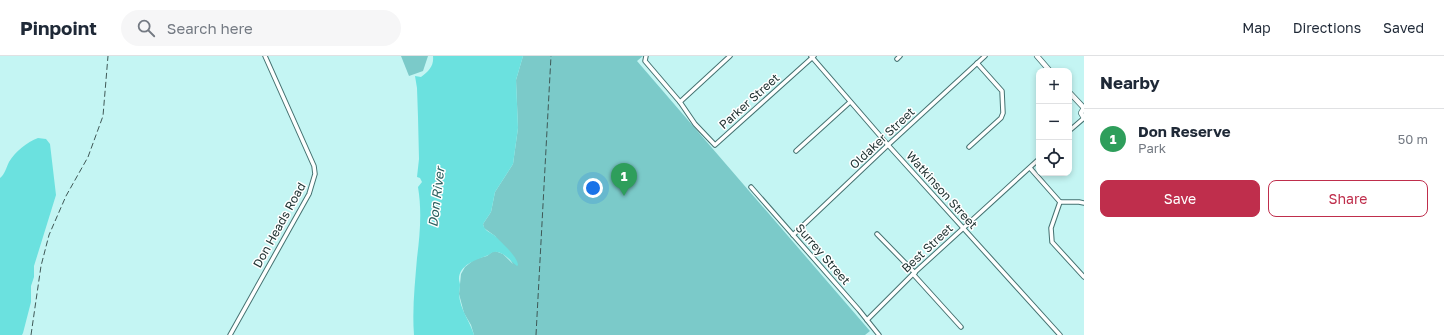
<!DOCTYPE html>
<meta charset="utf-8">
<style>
:root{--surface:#fff;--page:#f6f6f7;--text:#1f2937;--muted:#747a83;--line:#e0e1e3;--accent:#bf2e4c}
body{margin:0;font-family:"Golos Text",sans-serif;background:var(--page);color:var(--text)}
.controls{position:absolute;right:12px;top:12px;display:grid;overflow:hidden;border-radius:8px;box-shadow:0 2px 6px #0003}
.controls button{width:36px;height:36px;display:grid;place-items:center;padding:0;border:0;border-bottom:1px solid var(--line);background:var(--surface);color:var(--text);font:20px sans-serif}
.you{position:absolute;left:593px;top:132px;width:14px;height:14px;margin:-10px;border:3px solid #fff;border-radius:50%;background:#1a73e8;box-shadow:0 0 0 6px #1a73e833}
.badge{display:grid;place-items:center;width:26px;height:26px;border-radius:50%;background:var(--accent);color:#fff;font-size:13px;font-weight:700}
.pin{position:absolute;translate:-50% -33px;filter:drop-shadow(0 1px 2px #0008)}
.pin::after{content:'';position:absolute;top:21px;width:14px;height:12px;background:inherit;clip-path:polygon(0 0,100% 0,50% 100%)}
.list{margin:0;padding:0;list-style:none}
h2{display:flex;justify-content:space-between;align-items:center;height:52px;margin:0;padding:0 16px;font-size:17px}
h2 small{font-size:13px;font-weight:400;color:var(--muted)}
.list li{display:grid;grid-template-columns:26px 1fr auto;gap:12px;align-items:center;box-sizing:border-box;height:60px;padding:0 16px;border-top:1px solid var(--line)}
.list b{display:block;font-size:15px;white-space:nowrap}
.list p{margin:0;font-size:13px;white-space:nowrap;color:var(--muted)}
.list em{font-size:13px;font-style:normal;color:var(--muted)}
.actions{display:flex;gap:8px;padding:12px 16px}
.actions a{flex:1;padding:9px 0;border:1px solid var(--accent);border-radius:8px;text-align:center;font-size:14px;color:var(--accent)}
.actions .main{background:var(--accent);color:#fff}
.icon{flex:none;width:22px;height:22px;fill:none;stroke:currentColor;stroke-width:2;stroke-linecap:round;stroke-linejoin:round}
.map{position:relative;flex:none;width:1084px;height:279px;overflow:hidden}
header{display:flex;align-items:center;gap:24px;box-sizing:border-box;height:56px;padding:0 20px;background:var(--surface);border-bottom:1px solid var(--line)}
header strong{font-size:19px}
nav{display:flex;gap:22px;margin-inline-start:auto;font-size:14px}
.search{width:280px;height:36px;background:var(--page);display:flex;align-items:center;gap:10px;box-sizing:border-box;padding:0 14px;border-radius:22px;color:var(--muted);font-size:15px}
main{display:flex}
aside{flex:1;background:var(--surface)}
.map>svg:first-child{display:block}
.green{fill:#7bcac9}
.water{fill:#6be1df}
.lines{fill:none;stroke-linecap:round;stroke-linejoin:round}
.minor-casing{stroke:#457271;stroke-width:5.5}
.tertiary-casing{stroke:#457271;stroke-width:6}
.minor{stroke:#fff;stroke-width:3.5}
.tertiary{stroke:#fff;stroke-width:4.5}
.rail{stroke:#3f5856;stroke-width:1;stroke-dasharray:6 3;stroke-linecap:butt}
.labels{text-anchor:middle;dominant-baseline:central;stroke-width:3;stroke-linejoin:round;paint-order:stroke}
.street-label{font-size:12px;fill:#213433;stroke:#fff}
.water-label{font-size:13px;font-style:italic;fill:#2b5e5d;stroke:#fff}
</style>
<header>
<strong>Pinpoint</strong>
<div class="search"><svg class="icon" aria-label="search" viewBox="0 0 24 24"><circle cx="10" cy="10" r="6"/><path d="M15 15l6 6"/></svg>Search here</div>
<nav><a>Map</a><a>Directions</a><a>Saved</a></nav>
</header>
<main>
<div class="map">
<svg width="1084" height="279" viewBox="0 0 1084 279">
<rect width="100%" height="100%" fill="#c4f5f3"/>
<g class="green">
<path d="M401,0H428L423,15L409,20Z"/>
<path d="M523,0H643L637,5L870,275L865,279H474L471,269L464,257L459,238L461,218L465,211L475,203L487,200L492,196L495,195L503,198L513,208L495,180L484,172L483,168L491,156L495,136L513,108L518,72L516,24Z"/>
</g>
<g class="water">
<path d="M433,0H523L516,24L518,72L513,108L495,136L491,156L483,168C484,174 489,176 494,179C500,185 518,201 518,209L517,210C510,205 505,197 497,196C492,195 490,199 486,200C476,204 459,209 459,223C459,225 460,227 460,229C460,232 459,235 459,238C460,254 470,265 474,279H414C412,253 415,227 417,202C420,178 422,155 418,131L422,126L420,122L417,121L419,103L418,61L417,32L415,20L421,21C429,15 434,10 433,0Z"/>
<path d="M38,82L46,83L50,88L56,139L34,210V221L31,230V246L23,277L22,279H0V122C5,118 6,112 9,106C15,96 27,86 38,82Z"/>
</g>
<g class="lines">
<defs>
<g id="minor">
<path d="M646,0L645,5L680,46L695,68L715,89L814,0"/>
<path d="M811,0L888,89L1060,279"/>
<path d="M897,3L900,0"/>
<path d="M680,46L730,0"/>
<path d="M1069,75L1084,62"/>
<path d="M969,91L1001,62L1003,57L1002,35L977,7"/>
<path d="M796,95L850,46"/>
<path d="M1030,112L1060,146"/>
<path d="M751,131L859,254L879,279"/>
<path d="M1060,146L1051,172L1052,186L1084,221"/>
<path d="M1060,146H1079L1084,147"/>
<path d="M877,178L915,217"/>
<path d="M793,179L888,89L985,0"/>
<path d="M913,218L961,271"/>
<path d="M867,264L913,218L1039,103"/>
<path d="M230,279L309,138L315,118L314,110L265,0"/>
</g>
<g id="tertiary">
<path d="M1037,0L1050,15"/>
<path d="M1069,36L1084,52"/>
<path d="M1084,52L1081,57L1084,62"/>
</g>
</defs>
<use href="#minor" class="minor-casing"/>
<use href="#tertiary" class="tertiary-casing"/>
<use href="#minor" class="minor"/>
<use href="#tertiary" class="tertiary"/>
<g class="rail">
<path d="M31,279L41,210L49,179L66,140L88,101L103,60L108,0"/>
<path d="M536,279L551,0"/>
</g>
</g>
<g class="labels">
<g class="street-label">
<text transform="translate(749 45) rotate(-42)">Parker Street</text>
<text transform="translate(882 82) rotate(-43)">Oldaker Street</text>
<text transform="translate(942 134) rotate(48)">Watkinson Street</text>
<text transform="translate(279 169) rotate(-61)">Don Heads Road</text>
<text transform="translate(927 192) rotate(-43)">Best Street</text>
<text transform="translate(823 198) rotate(49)">Surrey Street</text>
</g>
<g class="water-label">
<text transform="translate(436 141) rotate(-83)">Don River</text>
</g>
</g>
</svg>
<div class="controls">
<button>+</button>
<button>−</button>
<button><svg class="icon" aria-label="locate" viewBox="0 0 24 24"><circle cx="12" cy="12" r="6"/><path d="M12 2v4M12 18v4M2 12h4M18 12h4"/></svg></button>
</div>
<div class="you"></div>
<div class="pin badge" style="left:624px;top:140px;background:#2e9e5b">1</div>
</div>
<aside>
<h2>Nearby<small></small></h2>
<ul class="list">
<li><span class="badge" style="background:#2e9e5b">1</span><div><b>Don Reserve</b><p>Park</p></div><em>50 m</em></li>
</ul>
<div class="actions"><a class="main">Save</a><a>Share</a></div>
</aside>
</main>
